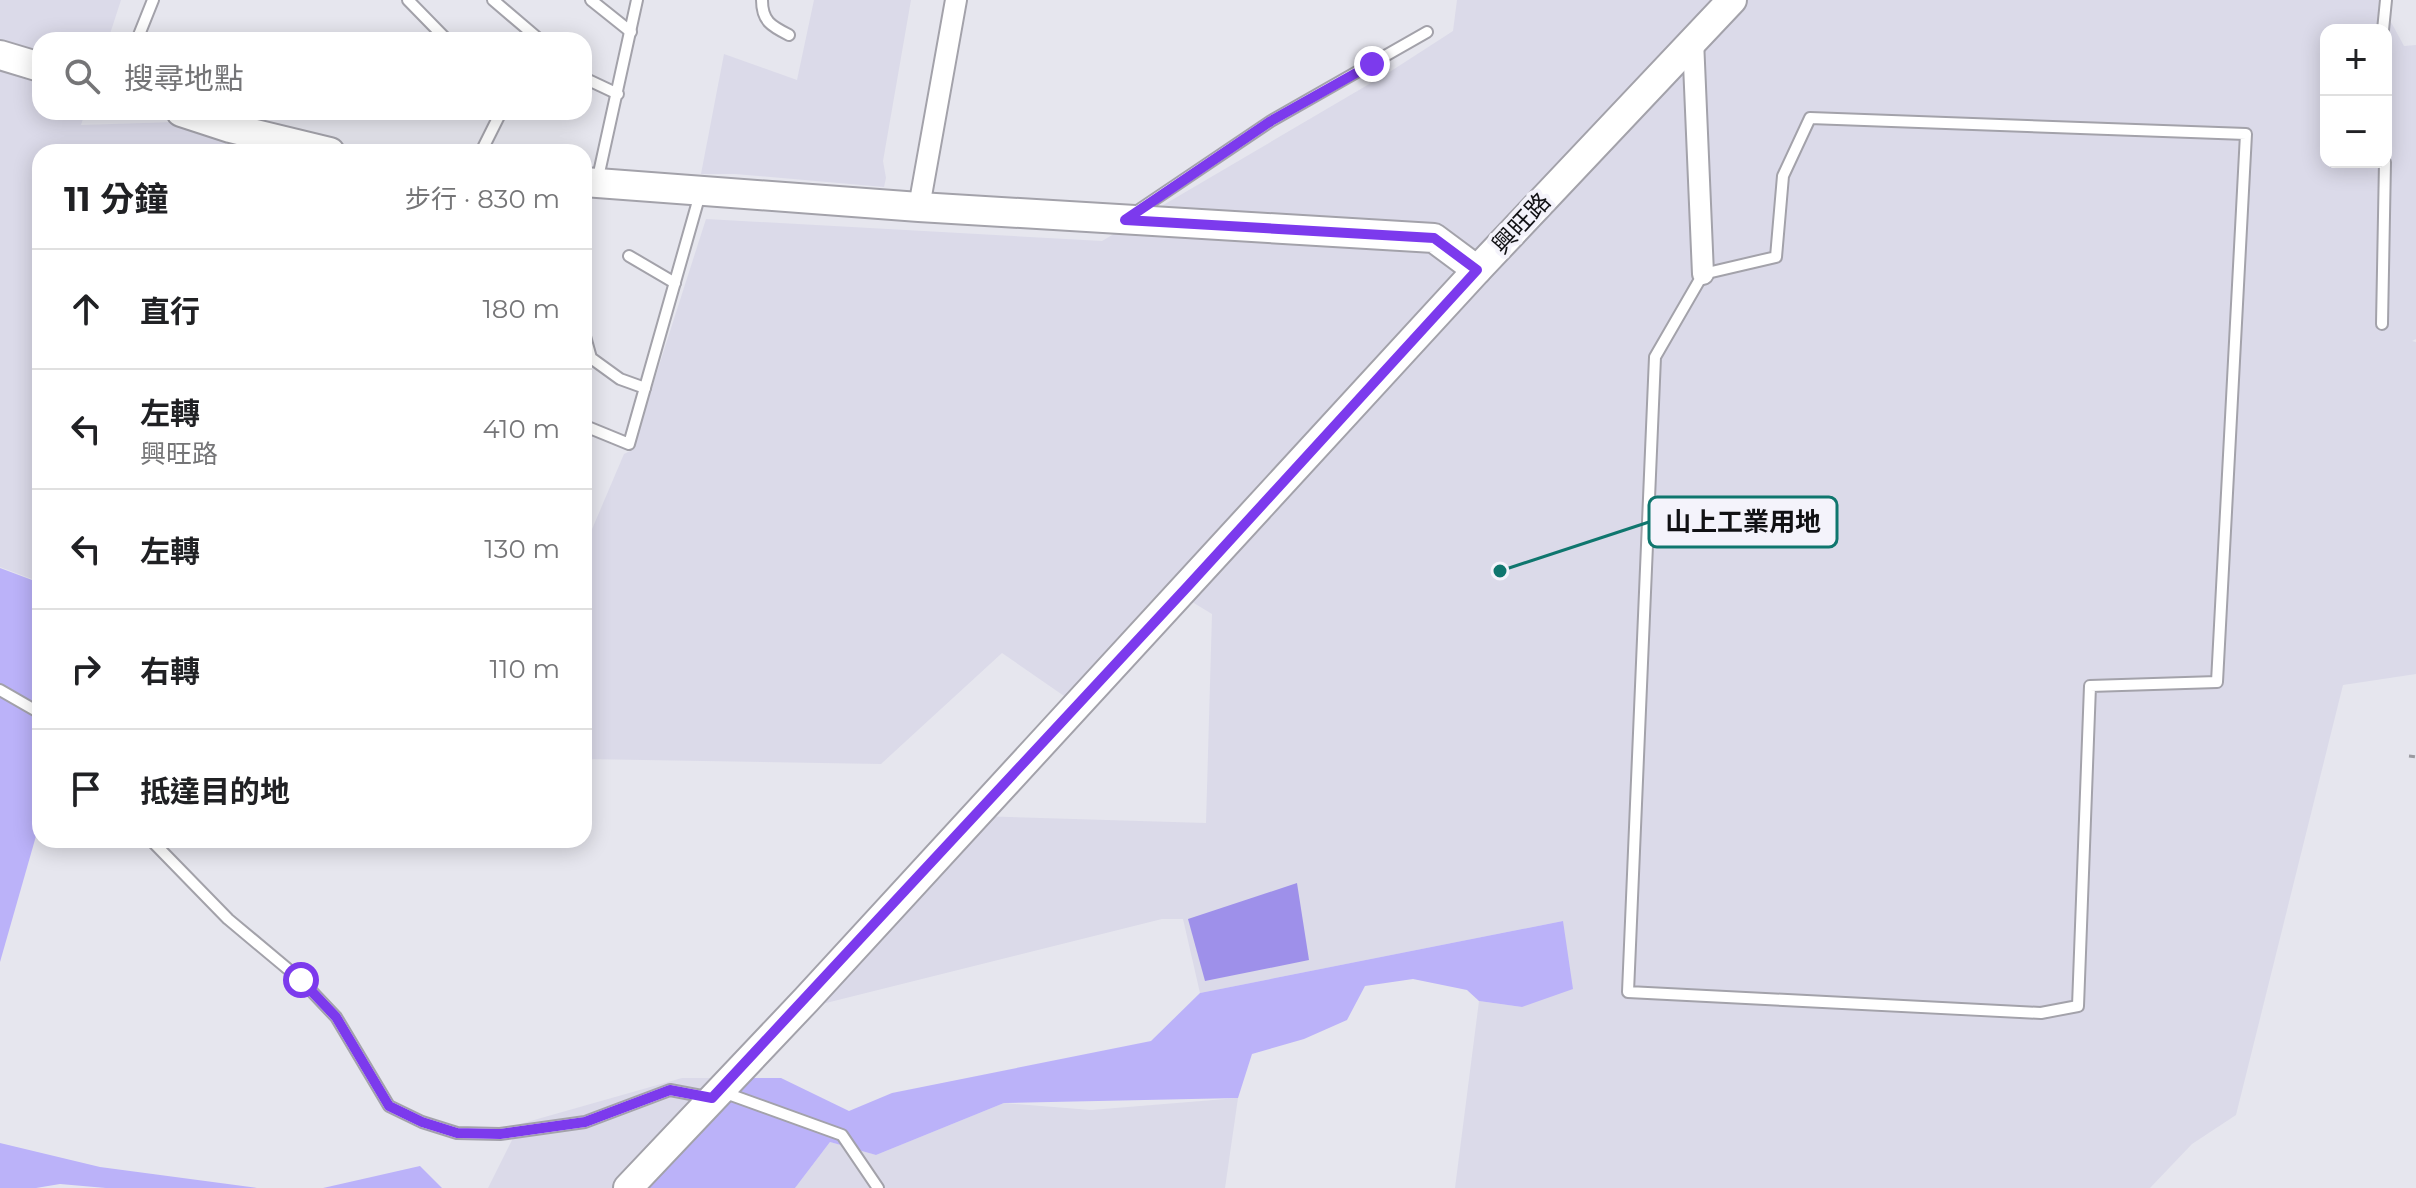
<!DOCTYPE html>
<html lang="zh-TW">
<meta charset="utf-8">
<style>
:root{--surface:#fff;--page:#f2f2f2;--text:#202124;--muted:#757577;--line:#e0e0e0}
body{margin:0;font-family:Montserrat,"Noto Sans TC",sans-serif;background:var(--page);color:var(--text)}
.controls{position:absolute;right:24px;top:24px;display:grid;overflow:hidden;border-radius:16px;box-shadow:0 4px 20px #0003}
.controls button{width:72px;height:72px;display:grid;place-items:center;padding:0;border:0;border-bottom:2px solid var(--line);background:var(--surface);color:var(--text);font:40px sans-serif}
.stop{position:absolute;width:24px;height:24px;margin:-18px;border:6px solid #7c3aed;border-radius:50%;background:#fff}
.stop.end{background:#7c3aed;border-color:#fff;box-shadow:0 2px 8px #0008}
.list{margin:0;padding:0;list-style:none}
h2{display:flex;justify-content:space-between;align-items:center;height:104px;margin:0;padding:0 32px;font-size:34px}
h2 small{font-size:26px;font-weight:400;color:var(--muted)}
.list li{display:grid;grid-template-columns:52px 1fr auto;gap:24px;align-items:center;box-sizing:border-box;height:120px;padding:0 32px;border-top:2px solid var(--line)}
.list b{display:block;font-size:30px;white-space:nowrap}
.list p{margin:0;font-size:26px;white-space:nowrap;color:var(--muted)}
.list em{font-size:26px;font-style:normal;color:var(--muted)}
.icon{flex:none;width:44px;height:44px;fill:none;stroke:currentColor;stroke-width:2;stroke-linecap:round;stroke-linejoin:round}
.map{position:relative;flex:none;width:2416px;height:1188px;overflow:hidden}
.search{position:absolute;background:var(--surface);box-shadow:0 4px 20px #0003;left:32px;top:32px;width:560px;height:88px;display:flex;align-items:center;gap:20px;box-sizing:border-box;padding:0 28px;border-radius:24px;color:var(--muted);font-size:30px}
.panel{position:absolute;background:var(--surface);box-shadow:0 4px 20px #0003;left:32px;top:144px;width:560px;height:704px;border-radius:24px}
.map>svg:first-child{display:block}
.built{fill:#dbdae9;fill-rule:evenodd}
.green{fill:#bbb2f9}
.water{fill:#9e90ea}
.lines{fill:none;stroke-linecap:round;stroke-linejoin:round}
.lane-casing{stroke:#a3a2aa;stroke-width:14}
.street-casing{stroke:#a3a2aa;stroke-width:24}
.secondary-casing{stroke:#a3a2aa;stroke-width:32}
.path{stroke:#9a9aa0;stroke-width:3;stroke-dasharray:6 6;stroke-linecap:butt}
.lane{stroke:#fff;stroke-width:10}
.street{stroke:#fff;stroke-width:20}
.secondary{stroke:#fff;stroke-width:28}
.route{stroke:#7c3aed;stroke-width:10}
.labels{text-anchor:middle;dominant-baseline:central;stroke-width:8;stroke-linejoin:round;paint-order:stroke}
.street-label{font-size:24px;fill:#111114;stroke:#f4f3fb}
.leader{fill:none;stroke:#0f766e;stroke-width:3}
.callout-dot{fill:#0f766e;stroke:#f4f3fb;stroke-width:3}
.callout{fill:#f4f3fb;stroke:#0f766e;stroke-width:3}
.callout-label{font-size:26px;text-anchor:middle;font-weight:bold;fill:#111114}
</style>
<div class="map">
<svg width="2416" height="1188" viewBox="0 0 2416 1188">
<rect width="100%" height="100%" fill="#e6e6ee"/>
<g class="built">
<path d="M0,0H121L108,40H40V112H85L81,125L238,120L289,152H40V582L0,567Z"/>
<path d="M814,0H911L883,161L886,178L884,187L735,174H701L724,54L797,80Z"/>
<path d="M1457,0H2379L2404,46L2416,45V339L2412,341L2416,342V674L2343,685L2236,1115L2192,1144L2150,1188H1455L1479,1001L1522,1007L1563,921L1200,993L1183,919H1162L806,1008L977,816L1206,823L1212,614L1179,594L1080,707L1002,653L881,764L584,759V548L624,454L632,450L706,219L1102,241L1388,73L1453,31ZM2326,30H2386V162H2326Z"/>
<path d="M682,1078H741L633,1188H488L520,1124Z"/>
<path d="M1238,1098L1225,1188H795L830,1142L876,1155L1004,1103L1091,1110Z"/>
</g>
<g class="green">
<path d="M0,568L40,583V822L0,962Z"/>
<path d="M1563,921L1573,989L1522,1007L1479,1001L1467,990L1413,979L1365,986L1347,1020L1304,1039L1252,1054L1238,1098L1004,1103L876,1155L830,1142L795,1188H633L741,1078H781L849,1111L892,1093L1151,1041L1200,993Z"/>
<path d="M0,1143L100,1167L257,1188H106L60,1184L36,1188H0Z"/>
<path d="M420,1166L442,1188H323Z"/>
</g>
<path class="water" d="M1297,883L1309,960L1205,981L1188,919Z"/>
<g class="lines">
<defs>
<g id="lane">
<path d="M408,0L447,40"/>
<path d="M493,0L540,40"/>
<path d="M591,0L631,32"/>
<path d="M762,0C762,21 771,26 789,35"/>
<path d="M2383,30L2386,0"/>
<path d="M137,40L153,0"/>
<path d="M584,78L618,94"/>
<path d="M1810,118L2246,134L2217,682L2090,686L2078,1006L2041,1013L1628,992L1655,357L1703,274L1776,257L1783,176Z"/>
<path d="M481,152L501,112"/>
<path d="M597,182L637,0"/>
<path d="M1133,214L1271,121L1427,32"/>
<path d="M629,256L675,283"/>
<path d="M2382,324L2385,162"/>
<path d="M584,333L591,358L620,379L645,388"/>
<path d="M585,426L629,444L700,194"/>
<path d="M0,690L40,713"/>
<path d="M151,840L228,919L301,980L336,1017L389,1106L422,1122L457,1133L500,1134L585,1122L670,1090L707,1097"/>
<path d="M723,1097L731,1095L842,1135L878,1188"/>
</g>
<g id="street">
<path d="M1693,40L1703,274"/>
<path d="M919,207L956,0"/>
</g>
<g id="secondary">
<path d="M0,55L40,67"/>
<path d="M181,112L230,128L330,152"/>
<path d="M584,182L919,207L1434,238L1477,270"/>
<path d="M628,1188L806,1000L1477,270L1732,0"/>
</g>
</defs>
<use href="#lane" class="lane-casing"/>
<use href="#street" class="street-casing"/>
<use href="#secondary" class="secondary-casing"/>
<path class="path" d="M2409,756L2416,757"/>
<use href="#lane" class="lane"/>
<use href="#street" class="street"/>
<use href="#secondary" class="secondary"/>
</g>
<g class="lines">
<path class="route" d="M301,980L336,1017L389,1106L422,1122L457,1133L500,1134L585,1122L670,1090L712,1098L1188,586L1477,270L1434,238L1125,220L1271,121L1372,64"/>
</g>
<g class="labels">
<g class="street-label">
<text transform="translate(1521 223) rotate(-47)">興旺路</text>
</g>
</g>
<path class="leader" d="M1500 571L1649 522"/>
<circle class="callout-dot" cx="1500" cy="571" r="8"/>
<rect class="callout" x="1649" y="497" width="188" height="50" rx="8"/>
<g class="callout-label">
<text x="1743" y="531">山上工業用地</text>
</g>
</svg>
<div class="controls">
<button>+</button>
<button>−</button>
</div>
<div class="stop" style="left:301px;top:980px"></div>
<div class="stop end" style="left:1372px;top:64px"></div>
<div class="search"><svg class="icon" aria-label="search" viewBox="0 0 24 24"><circle cx="10" cy="10" r="6"/><path d="M15 15l6 6"/></svg>搜尋地點</div>
<section class="panel">
<h2>11 分鐘<small>步行 · 830 m</small></h2>
<ul class="list">
<li><svg class="icon" aria-label="ahead" viewBox="0 0 24 24"><path d="M12 20V5M6 11l6-6 6 6"/></svg><div><b>直行</b></div><em>180 m</em></li>
<li><svg class="icon" aria-label="left" viewBox="0 0 24 24"><path d="M17 20v-9H6M10 6l-5 5 5 5"/></svg><div><b>左轉</b><p>興旺路</p></div><em>410 m</em></li>
<li><svg class="icon" aria-label="left" viewBox="0 0 24 24"><path d="M17 20v-9H6M10 6l-5 5 5 5"/></svg><div><b>左轉</b></div><em>130 m</em></li>
<li><svg class="icon" aria-label="right" viewBox="0 0 24 24"><path d="M7 20v-9h11M14 6l5 5-5 5"/></svg><div><b>右轉</b></div><em>110 m</em></li>
<li><svg class="icon" aria-label="arrive" viewBox="0 0 24 24"><path d="M6 21V4h12l-3 4 3 4H6"/></svg><div><b>抵達目的地</b></div></li>
</ul>
</section>
</div>
